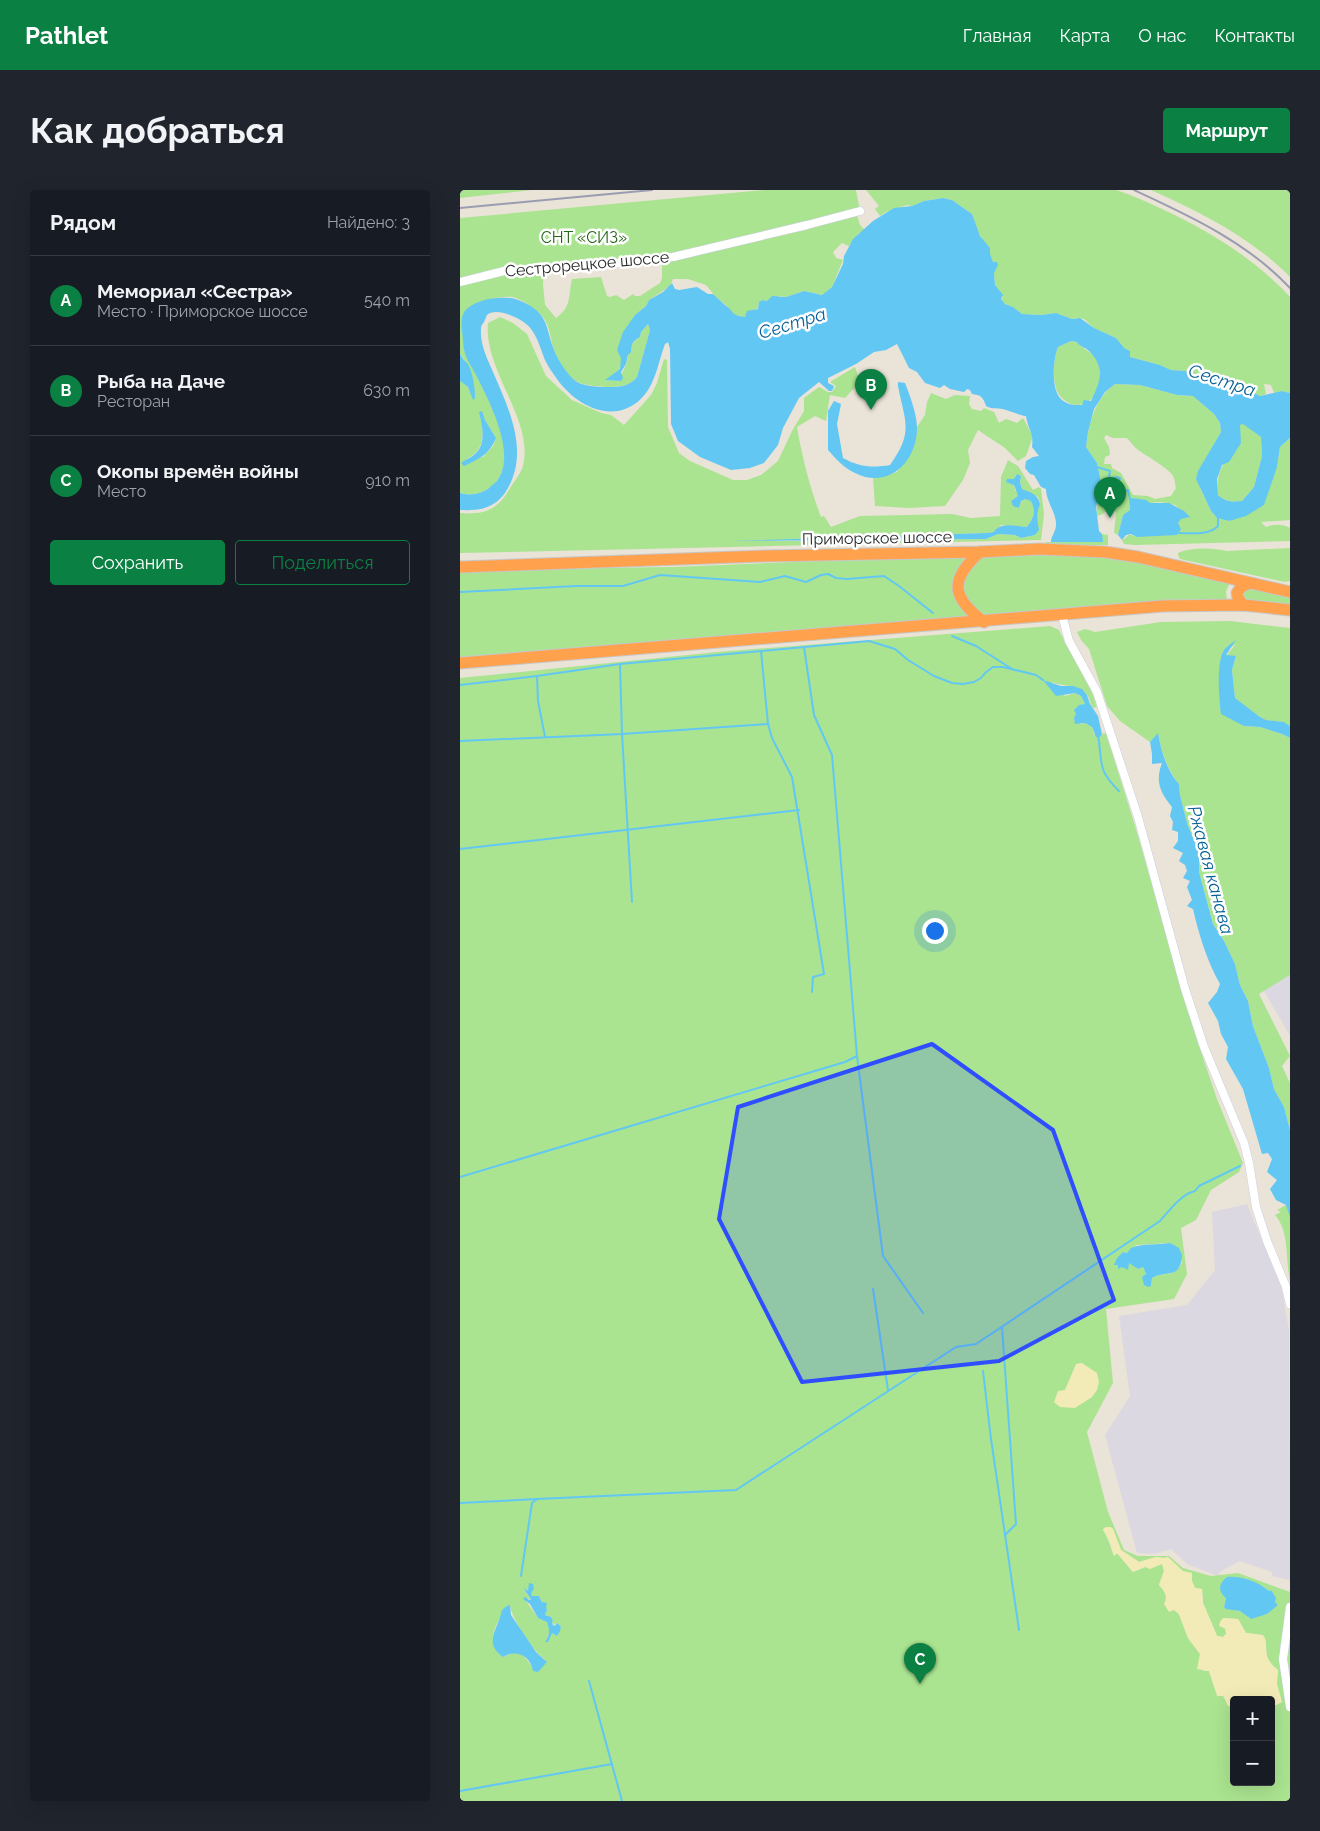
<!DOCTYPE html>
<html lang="ru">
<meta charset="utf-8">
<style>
:root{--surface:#171b24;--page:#20242c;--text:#f1f3f6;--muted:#9ea1a6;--line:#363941;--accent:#0b8043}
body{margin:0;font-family:Raleway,sans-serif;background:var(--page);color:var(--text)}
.controls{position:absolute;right:15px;bottom:15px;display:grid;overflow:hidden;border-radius:5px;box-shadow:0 5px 20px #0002}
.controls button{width:45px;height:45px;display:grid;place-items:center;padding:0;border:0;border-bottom:1px solid var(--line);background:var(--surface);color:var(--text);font:25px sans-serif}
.you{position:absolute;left:474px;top:740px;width:18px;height:18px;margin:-12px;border:4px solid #fff;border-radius:50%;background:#1a73e8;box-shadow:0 0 0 8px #1a73e833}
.badge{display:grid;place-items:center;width:32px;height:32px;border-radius:50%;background:var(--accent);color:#fff;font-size:16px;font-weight:700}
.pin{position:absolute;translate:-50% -41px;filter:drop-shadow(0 1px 2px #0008)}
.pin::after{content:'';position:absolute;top:26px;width:18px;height:15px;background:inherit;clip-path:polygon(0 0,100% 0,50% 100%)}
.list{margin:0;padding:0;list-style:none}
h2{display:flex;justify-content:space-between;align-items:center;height:65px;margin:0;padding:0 20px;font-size:21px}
h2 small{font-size:16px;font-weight:400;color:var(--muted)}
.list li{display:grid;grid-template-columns:32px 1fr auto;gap:15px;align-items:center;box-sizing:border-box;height:90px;padding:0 20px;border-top:1px solid var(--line)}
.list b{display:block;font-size:19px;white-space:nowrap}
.list p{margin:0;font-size:16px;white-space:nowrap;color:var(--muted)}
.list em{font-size:16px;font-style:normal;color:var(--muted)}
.actions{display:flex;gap:10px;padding:15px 20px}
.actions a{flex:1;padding:11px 0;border:1px solid var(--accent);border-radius:5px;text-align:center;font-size:18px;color:var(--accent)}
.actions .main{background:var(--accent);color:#fff}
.map{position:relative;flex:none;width:830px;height:1611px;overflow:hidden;border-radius:5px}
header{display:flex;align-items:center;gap:30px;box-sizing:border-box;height:70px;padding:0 25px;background:var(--accent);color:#fff}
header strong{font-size:24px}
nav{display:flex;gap:28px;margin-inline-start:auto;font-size:18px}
.intro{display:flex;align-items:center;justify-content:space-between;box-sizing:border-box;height:120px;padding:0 30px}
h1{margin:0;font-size:35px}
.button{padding:12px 22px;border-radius:5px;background:var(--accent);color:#fff;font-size:18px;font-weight:700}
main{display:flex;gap:30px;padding:0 30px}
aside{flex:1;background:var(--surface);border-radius:5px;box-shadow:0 5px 20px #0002}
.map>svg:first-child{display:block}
.industrial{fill:#dbd8e2}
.green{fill:#aae490;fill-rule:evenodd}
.sand{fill:#f2ebb7}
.water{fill:#63c7f3;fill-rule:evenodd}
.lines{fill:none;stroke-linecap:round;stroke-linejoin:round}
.stream{stroke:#63c7f3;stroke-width:2}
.minor-casing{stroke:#cccfe1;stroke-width:9}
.highway-casing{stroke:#c7c7c7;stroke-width:13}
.minor{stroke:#fff;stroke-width:8}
.highway{stroke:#ffa14d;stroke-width:11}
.rail{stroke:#9a9db2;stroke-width:2}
.marked{fill:#2f4eff;fill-opacity:0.2;stroke:#2f4eff;stroke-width:4;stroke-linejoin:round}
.labels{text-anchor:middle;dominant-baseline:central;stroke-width:5;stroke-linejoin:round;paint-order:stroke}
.park-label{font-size:16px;fill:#236516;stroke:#fff}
.street-label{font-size:16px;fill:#272727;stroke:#fff}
.water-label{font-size:18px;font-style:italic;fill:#08629a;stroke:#fff}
</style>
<header>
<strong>Pathlet</strong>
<nav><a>Главная</a><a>Карта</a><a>О нас</a><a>Контакты</a></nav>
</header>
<div class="intro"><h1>Как добраться</h1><a class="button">Маршрут</a></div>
<main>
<aside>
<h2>Рядом<small>Найдено: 3</small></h2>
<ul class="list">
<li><span class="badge">A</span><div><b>Мемориал «Сестра»</b><p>Место · Приморское шоссе</p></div><em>540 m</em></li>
<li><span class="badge">B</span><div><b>Рыба на Даче</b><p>Ресторан</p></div><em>630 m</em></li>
<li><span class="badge">C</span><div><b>Окопы времён войны</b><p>Место</p></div><em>910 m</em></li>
</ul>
<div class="actions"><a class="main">Сохранить</a><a>Поделиться</a></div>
</aside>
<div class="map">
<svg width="830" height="1611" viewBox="0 0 830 1611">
<rect width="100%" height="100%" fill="#eae3d7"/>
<g class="industrial">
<path d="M830,785V846L804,801Z"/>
<path d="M787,1014L815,1082L819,1085L829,1140L830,1390L812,1386V1382L780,1371L761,1381L758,1386L727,1374L711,1359L694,1364L677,1363L645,1245L670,1206L659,1126L727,1115L755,1080L752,1022Z"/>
</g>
<g class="green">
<path d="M0,0H72L0,8Z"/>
<path d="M305,0H396L400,21L396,22L400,35L405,40L398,44L389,56L382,53L373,62L376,68L383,70L372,97L362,105L344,101L326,107L320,106L307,111L302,110L299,112L298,118L292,121L285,127L275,125L270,122L267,116L255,106L246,95L228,89H213L210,96L189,110L186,116L175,125L160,179L146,190L161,191C161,181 165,179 167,172C169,162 170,153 180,147L181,142L188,134L190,140L177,187C169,197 158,197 146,197C136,196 125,196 116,191C105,185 95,165 92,153C90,143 88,132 81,125C74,118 62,109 52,107C46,106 39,108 33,108L4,161C19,192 60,257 38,290C36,293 32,296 29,298C22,304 9,306 0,303V191L8,197L13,209L8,175L0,164V28ZM198,69L202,73V88L200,93L180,106H175L173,104L164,110L156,105L150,107L147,106L141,87L112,89C108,106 112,117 96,128L85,115L83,94L84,80ZM21,221L25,230L36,248L33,256L23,267L6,269C28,260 22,240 21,221Z"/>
<path d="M406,0H656C672,5 687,12 702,19C749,41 794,68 830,107V203L822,201L814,203L811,195L804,194L806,204L800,206L792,202L779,201L767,191L756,186L742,185L735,186L726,181L711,180L700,175L670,167V161L663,158L656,148L634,138L624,129L617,128L612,129L596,123L581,125L562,124L553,117L545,114L541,109L543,107L535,95L533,72L516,37L512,24L492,10L483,8L464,11L452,16L447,15L426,22L420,26L415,19L419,16Z"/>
<path d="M691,0H830V87C792,48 740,22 691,0Z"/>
<path d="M40,127L53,133L67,144L86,186L112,210L141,223L151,225L164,235L191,205L197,193L204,169L207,170L208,237L219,263L230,271L273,290H287L301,285L318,271L332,241L344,221V208L359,197L368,202H372L376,196L370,192L395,177L400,192L385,208L370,205L366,231L355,226L337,237C342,267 350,298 361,327L364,326L371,337L400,326L492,324L511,328L540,326L541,287L548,270L558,276L573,300L579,297L581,299L584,324L581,350L0,363V323C24,325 38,320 50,298C54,292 59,285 62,279C77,233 23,181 28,133ZM556,285L561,288L560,291L562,299L578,307L580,313C576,321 575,328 578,336L575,345L561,348L555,345L538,344L526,349L293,351L527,343L534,342L541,335L567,337C574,328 576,321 571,310L565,309L561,311L559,318L551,311L559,306L555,300L554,295L547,289H555Z"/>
<path d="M611,151L617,152C622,159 631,161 636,169C641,177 640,188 639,196C634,213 616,222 602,208C591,198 593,170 598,157Z"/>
<path d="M655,194L680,195L717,205L733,206L754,224L760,233L761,242L754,254L740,298L751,321L757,328L770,331L817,277L820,257L830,248V330L801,332L806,337C813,334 823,334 830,338V351L675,355L664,354L662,350C670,346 666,342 677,347L718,333L721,328L729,327L715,315L700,312L690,313L672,308L669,309L670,320L663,325L658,345L654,343L656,322L649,317L643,324L637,326C636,315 637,308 646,300L645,296L642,297L637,273L626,257C629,233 635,208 655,194ZM646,245L653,248H667C671,252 674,257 678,260C685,265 710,279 713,286C715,289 715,295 716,298L711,306L695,309L688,306L673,305L661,283L652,278L651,274H644L645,267L650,265L649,257L644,248Z"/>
<path d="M471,203L486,209L495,205L510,206L509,214L512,219L521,221L524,218L534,222L539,233L546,229L557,233L563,228L573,246L566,266L558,271L545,258L518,240L508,260L510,273L503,290L485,316L448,318L415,316L413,287H421L437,282L455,252L457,237L465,225L467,212Z"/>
<path d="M783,233L801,247L802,266L794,297L782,311C772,312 766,312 758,305C756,278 764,273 780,253V235Z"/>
<path d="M642,344L648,345V355H586V352H642Z"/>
<path d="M830,358V391L825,392L720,369L718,365V363C732,357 753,358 767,361Z"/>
<path d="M505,365L506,369L495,385L508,424V429L0,469V380L213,377Z"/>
<path d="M595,365L645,367L688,374L770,393L766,401L767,410L526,426C518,423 516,420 511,413C494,390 506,384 523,366Z"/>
<path d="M784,398H792L830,408V415L782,410L779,404Z"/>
<path d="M770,431L830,438V536C822,530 815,532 806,530C800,528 781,513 775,508L772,480L776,467L766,466L775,455L763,461L759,493L760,516L784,536L800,537L822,544L830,548V785L799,804L830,866L822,876L830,893V940L824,917L814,899L809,878L793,836L788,811L780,795L775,774L764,751L753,734L739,682V663L727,633L720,605L719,594C708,581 701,561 698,544L690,552L660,531L647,516L629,459L621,450L617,442L625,439L635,442L701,432Z"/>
<path d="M590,436L599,440C611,466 629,489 637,517L633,518C630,514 630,510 628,506C620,494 603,497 591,492L605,506L615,503L621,506L625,514L617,524L620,534L625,533L632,537L634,544L640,547L642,544L646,543L676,639L735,844L757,909L783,973L779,982L751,1000L736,1030L721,1038L727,1084L714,1109L646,1119L653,1193L627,1242L648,1322L664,1360L678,1366H709L723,1378L751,1386L778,1383L830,1402V1611H0V488L257,462ZM710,1053L722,1072C714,1090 705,1080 692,1088L691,1096L683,1077L678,1079L669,1072L661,1077L656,1072L663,1062L667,1063L677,1055ZM610,1189L632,1207L615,1217L605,1200ZM653,1339L661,1360L679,1372L696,1367L704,1368L708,1367L732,1391L735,1398L742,1399L743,1413L757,1446L763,1447L766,1444L763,1428L778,1429L786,1443L802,1445C808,1451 805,1458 807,1466C809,1472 813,1476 818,1480L816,1494L822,1512L816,1515L811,1514V1592H774V1516H768C763,1503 754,1494 749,1481H743L740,1464L728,1448L719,1424L714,1420L707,1409L705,1401L699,1395L704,1381L702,1373L685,1377L673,1382L657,1363L654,1366C650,1357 649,1348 643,1340ZM785,1388C793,1392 802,1395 809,1401L811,1400C818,1414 816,1412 807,1424L789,1428C783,1419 774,1421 764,1417L766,1408ZM63,1399L68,1402L69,1399L72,1406H79L87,1420L85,1425L91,1427L93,1436L96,1433L101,1436L97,1446L92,1443L85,1452C90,1445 90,1440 88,1432L78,1428L66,1411L67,1409H71ZM50,1415C51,1427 74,1463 85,1469L73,1478L64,1466L56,1462L43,1467C23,1453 37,1429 50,1415Z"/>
<path d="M826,1015L830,1016V1091C825,1069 830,1042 815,1025L821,1022L817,1020Z"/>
</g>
<g class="sand">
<path d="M622,1173L637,1183L639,1192L637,1200L632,1207L615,1218L600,1217L594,1212L598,1201L605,1200L616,1174Z"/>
<path d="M646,1337H651L653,1339L661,1360L679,1372L696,1367L704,1368L708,1367L723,1381L732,1383V1391L735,1398L742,1399L743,1413L757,1446L763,1447L766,1444V1439L759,1436L760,1432L763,1428L778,1429L786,1443L803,1445C808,1452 805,1458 807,1466C809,1472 813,1476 818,1480L817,1494L822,1512L816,1515L811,1514V1510H774V1516H768L764,1506H757L749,1481L737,1479L740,1464L728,1448L719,1424L714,1420L709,1422L704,1414C708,1406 705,1402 699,1395L704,1381L702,1374L690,1379L685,1377L673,1382L657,1363L654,1366L651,1355L643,1339Z"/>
</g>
<g class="water">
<path d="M483,8L492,10L512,24L520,46L530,58V64L533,72H537L538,75L534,83L535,95L543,105L541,109L545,114L553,117L562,124L581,125L596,123L612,129L620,128L634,138L656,148L664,158L670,161V167L700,175L711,180L726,181L735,186L742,185L756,186L773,194L779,201L792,202L800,206L822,201L830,203V248L820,257L817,277L804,315L786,326L769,331L757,328L751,321L736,289L738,281L761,242L760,233L754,224L733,206L717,205L680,195L655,194L645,202L634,219L628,242L626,257L637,273L642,297L636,317L639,341L642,344L643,352H591C591,346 595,343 596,336C597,323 586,312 586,299L581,297L574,285L570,284L565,278L566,271L573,267L579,266L572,257C574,242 568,240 566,226C559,225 553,222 546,220C539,217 533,220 526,216C523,207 521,205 512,204L510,200L507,199L504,202L490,199L484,195L480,198L465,193L457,182L449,178L437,154L426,160L414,162L396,174L368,188V193L374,196L372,201H369L359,192L339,208L323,238L318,255L304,273L290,278L271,280L240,267L218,251L211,234L210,159L208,152L205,154C199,170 196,190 186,203C160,237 118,219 97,189C93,183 88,177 85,170C81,160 78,148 71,139C65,130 37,116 27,125C26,127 25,130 24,132C22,135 21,135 21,139C20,155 27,168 33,182C49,219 69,260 48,298C37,318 21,321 0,320V303C9,306 22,304 29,298C31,296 35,293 37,291C57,264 30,213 17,187C13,179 6,169 4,160C3,154 3,147 2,141C1,136 1,127 4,122C11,113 27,108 38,108C51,107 55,108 67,114C88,125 86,138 93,157C97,169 105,181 113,189C122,197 138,197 150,197C160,197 170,196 177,187L190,140L188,134L181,142L180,147C173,151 171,154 171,162L168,165L166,174L161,182L163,188L161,191L145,190L160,179L161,168L157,160L163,142L175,125L186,116L189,110L203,102L212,93L215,99L219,100L237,97L248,104H253C257,108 261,111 265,115C275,122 270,125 285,127L287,121L298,119L299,112L302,110L307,111L312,106L326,107L344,101L362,105L372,97L383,74L384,66L393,49L413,31L434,18L452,16L464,11ZM611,151L617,152C620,157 625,157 629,161C646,178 640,192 631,211L624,210L622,215C614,215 606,215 600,208C591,197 593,170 598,157ZM783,234L801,247L802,266L794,297L782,311C772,312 766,312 758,305L757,289L762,275L769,272L781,253L780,235Z"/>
<path d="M0,164C2,168 5,171 8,174C13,184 15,197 15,208L13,210L8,197L0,191Z"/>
<path d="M438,192L445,193C450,206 457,224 457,238C457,272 428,300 395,283C384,278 376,269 368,260V221L374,211L381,214L377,234L383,268C399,277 412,278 430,275C454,242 445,232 438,196Z"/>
<path d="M22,221L25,230L36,248C29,265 19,269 4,276L1,273C6,269 11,268 15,264C27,254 22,235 19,222Z"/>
<path d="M557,284L561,286L560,292L562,299C571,303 577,303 580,314C576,324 577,329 579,340L575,345L561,348L555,345L538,344L526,349L269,351L527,343L534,342C540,332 556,336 567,337C574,328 576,321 571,311L565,309L561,311L559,318L553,316L551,311L558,306L554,295L546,292L547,289H554Z"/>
<path d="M672,308L686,310L690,313H709L724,321L730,327L721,329L718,333L721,339L717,345L677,347L671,344L666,345L662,350L658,345L663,325L670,320L669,309Z"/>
<path d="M776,450L766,465L776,466L772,480L775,508L800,527L806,530L824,532L830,536V548L822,544L800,537L784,536L761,524C759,511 756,471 764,460C767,456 772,453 776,450Z"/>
<path d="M583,490L601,496H613L622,499L627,505L630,514L638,526L642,544L640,547H636L632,537L625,533L615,534L614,528L616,524L614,520L619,515L625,514L621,506L615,503L596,506Z"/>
<path d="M698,543C701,561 707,581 719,594L720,605L727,633L739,663V682L753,734L764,751L775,774L780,795L788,811L793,836L809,878L814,899L824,917L830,940V1027L826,1015L816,1010L810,999L817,990L807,982L812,969L808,963L802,964L783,899L766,869L768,857L761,844L758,831L748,813L757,802L760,794C747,771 739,745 733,719L727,716L732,710L727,697L730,691L723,688L727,681L725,675L719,671L723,663L713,658L718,651V642L712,640L713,632L710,626L712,617C700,603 695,591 702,573L692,574V564L690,552Z"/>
<path d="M710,1053L719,1058L722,1065C720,1091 707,1079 692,1088L691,1096L688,1097L684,1095L682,1087L686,1084L683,1077L678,1079L669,1073L668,1080L662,1077L658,1079V1075H654L657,1068L663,1062L667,1063L671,1058C683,1053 697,1055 710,1053Z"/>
<path d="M767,1387C782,1386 797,1391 809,1401L811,1400L816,1408L815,1412L818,1415L807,1424L791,1429L780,1421L766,1419L764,1417L766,1408C757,1401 759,1393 767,1387Z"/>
<path d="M69,1393L73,1394L74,1399L71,1403L72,1406H79L82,1412L87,1413L86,1417L87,1420L85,1425L91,1427L93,1431L92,1432L93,1436L96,1435V1433L101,1436L100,1441L97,1446L92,1443L88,1452H85C90,1445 90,1440 87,1432L78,1428L70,1414L63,1409L65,1407L69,1410L71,1409L63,1398L68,1401Z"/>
<path d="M50,1415L51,1425L76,1462L87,1472L78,1482L73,1481C70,1465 56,1459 43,1467C27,1456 33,1445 39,1430C42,1423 40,1418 50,1415Z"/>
</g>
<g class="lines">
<g class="stream">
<path d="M637,277L650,281L649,286L651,290L656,287L660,288L658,294L662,295L664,301L668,300L670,309"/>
<path d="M719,343C731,343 748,346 758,336V328"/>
<path d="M0,402L116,396H163L200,385L300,392L325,386L346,392L361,385L368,384L376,388L387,389L424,386L439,396L473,423"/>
<path d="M492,446L516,456L552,479"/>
<path d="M301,461L308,534L312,548L332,587L364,784L353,787L352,802"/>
<path d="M160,474L162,544L172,712"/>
<path d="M77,486L160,474L409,451L435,459L448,470L474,486L492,493L503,494L514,492L521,488L525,483L533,477H543L576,485L583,490"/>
<path d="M0,495L77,486L78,511L85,547"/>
<path d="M638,545C643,573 636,578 659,601"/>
<path d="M0,551L162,544L308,534"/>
<path d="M0,659L339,620"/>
<path d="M397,866L423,1066L463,1123"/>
<path d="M0,987L385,872L397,866L372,565L354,525L344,457"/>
<path d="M413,1099L428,1200"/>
<path d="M542,1137L556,1334L545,1345"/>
<path d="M523,1181L531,1249L559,1440"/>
<path d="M0,1313L77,1309"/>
<path d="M61,1386L72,1313L77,1309L276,1300L496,1157L516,1154L700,1031C709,1021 721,1004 735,1001L739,996L780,976"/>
<path d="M129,1491L162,1611"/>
<path d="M0,1601L152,1574"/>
</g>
<defs>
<g id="minor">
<path d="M0,92L48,80L123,77L213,67L347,35L400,21"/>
<path d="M602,425L609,451L637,502L678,627L725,799L744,857L784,953L789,973L796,1017L807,1051L826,1097L830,1114"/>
<path d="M830,1417L823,1469L830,1517"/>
</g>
<g id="highway">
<path d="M520,362C489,390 491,407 524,432"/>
<path d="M0,377L306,366L520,362L579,359L645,362L678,367L830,402"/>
<path d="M783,415L778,408L777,403L781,397L789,393"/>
<path d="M0,473L703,416L783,415L830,420"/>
</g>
</defs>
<use href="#minor" class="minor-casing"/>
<use href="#highway" class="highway-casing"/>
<use href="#minor" class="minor"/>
<use href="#highway" class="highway"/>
<g class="rail">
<path d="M674,0C730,26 787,52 830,98"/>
<path d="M0,18L192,0"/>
</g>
</g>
<path class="marked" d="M472,854L593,940L654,1110L539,1171L342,1192L259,1029L278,917Z"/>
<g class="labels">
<g class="park-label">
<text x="124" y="47">СНТ «СИЗ»</text>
</g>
<g class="street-label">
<text transform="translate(127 74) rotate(-5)">Сестрорецкое шоссе</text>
<text transform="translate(417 348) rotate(-1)">Приморское шоссе</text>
</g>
<g class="water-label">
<text transform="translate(332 133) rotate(-17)">Сестра</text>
<text transform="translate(762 190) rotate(18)">Сестра</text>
<text transform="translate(751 680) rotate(75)">Ржавая канава</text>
</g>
</g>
</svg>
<div class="controls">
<button>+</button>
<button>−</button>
</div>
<div class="you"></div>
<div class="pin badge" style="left:650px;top:328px">A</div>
<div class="pin badge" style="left:411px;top:220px">B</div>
<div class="pin badge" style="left:460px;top:1494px">C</div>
</div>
</main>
